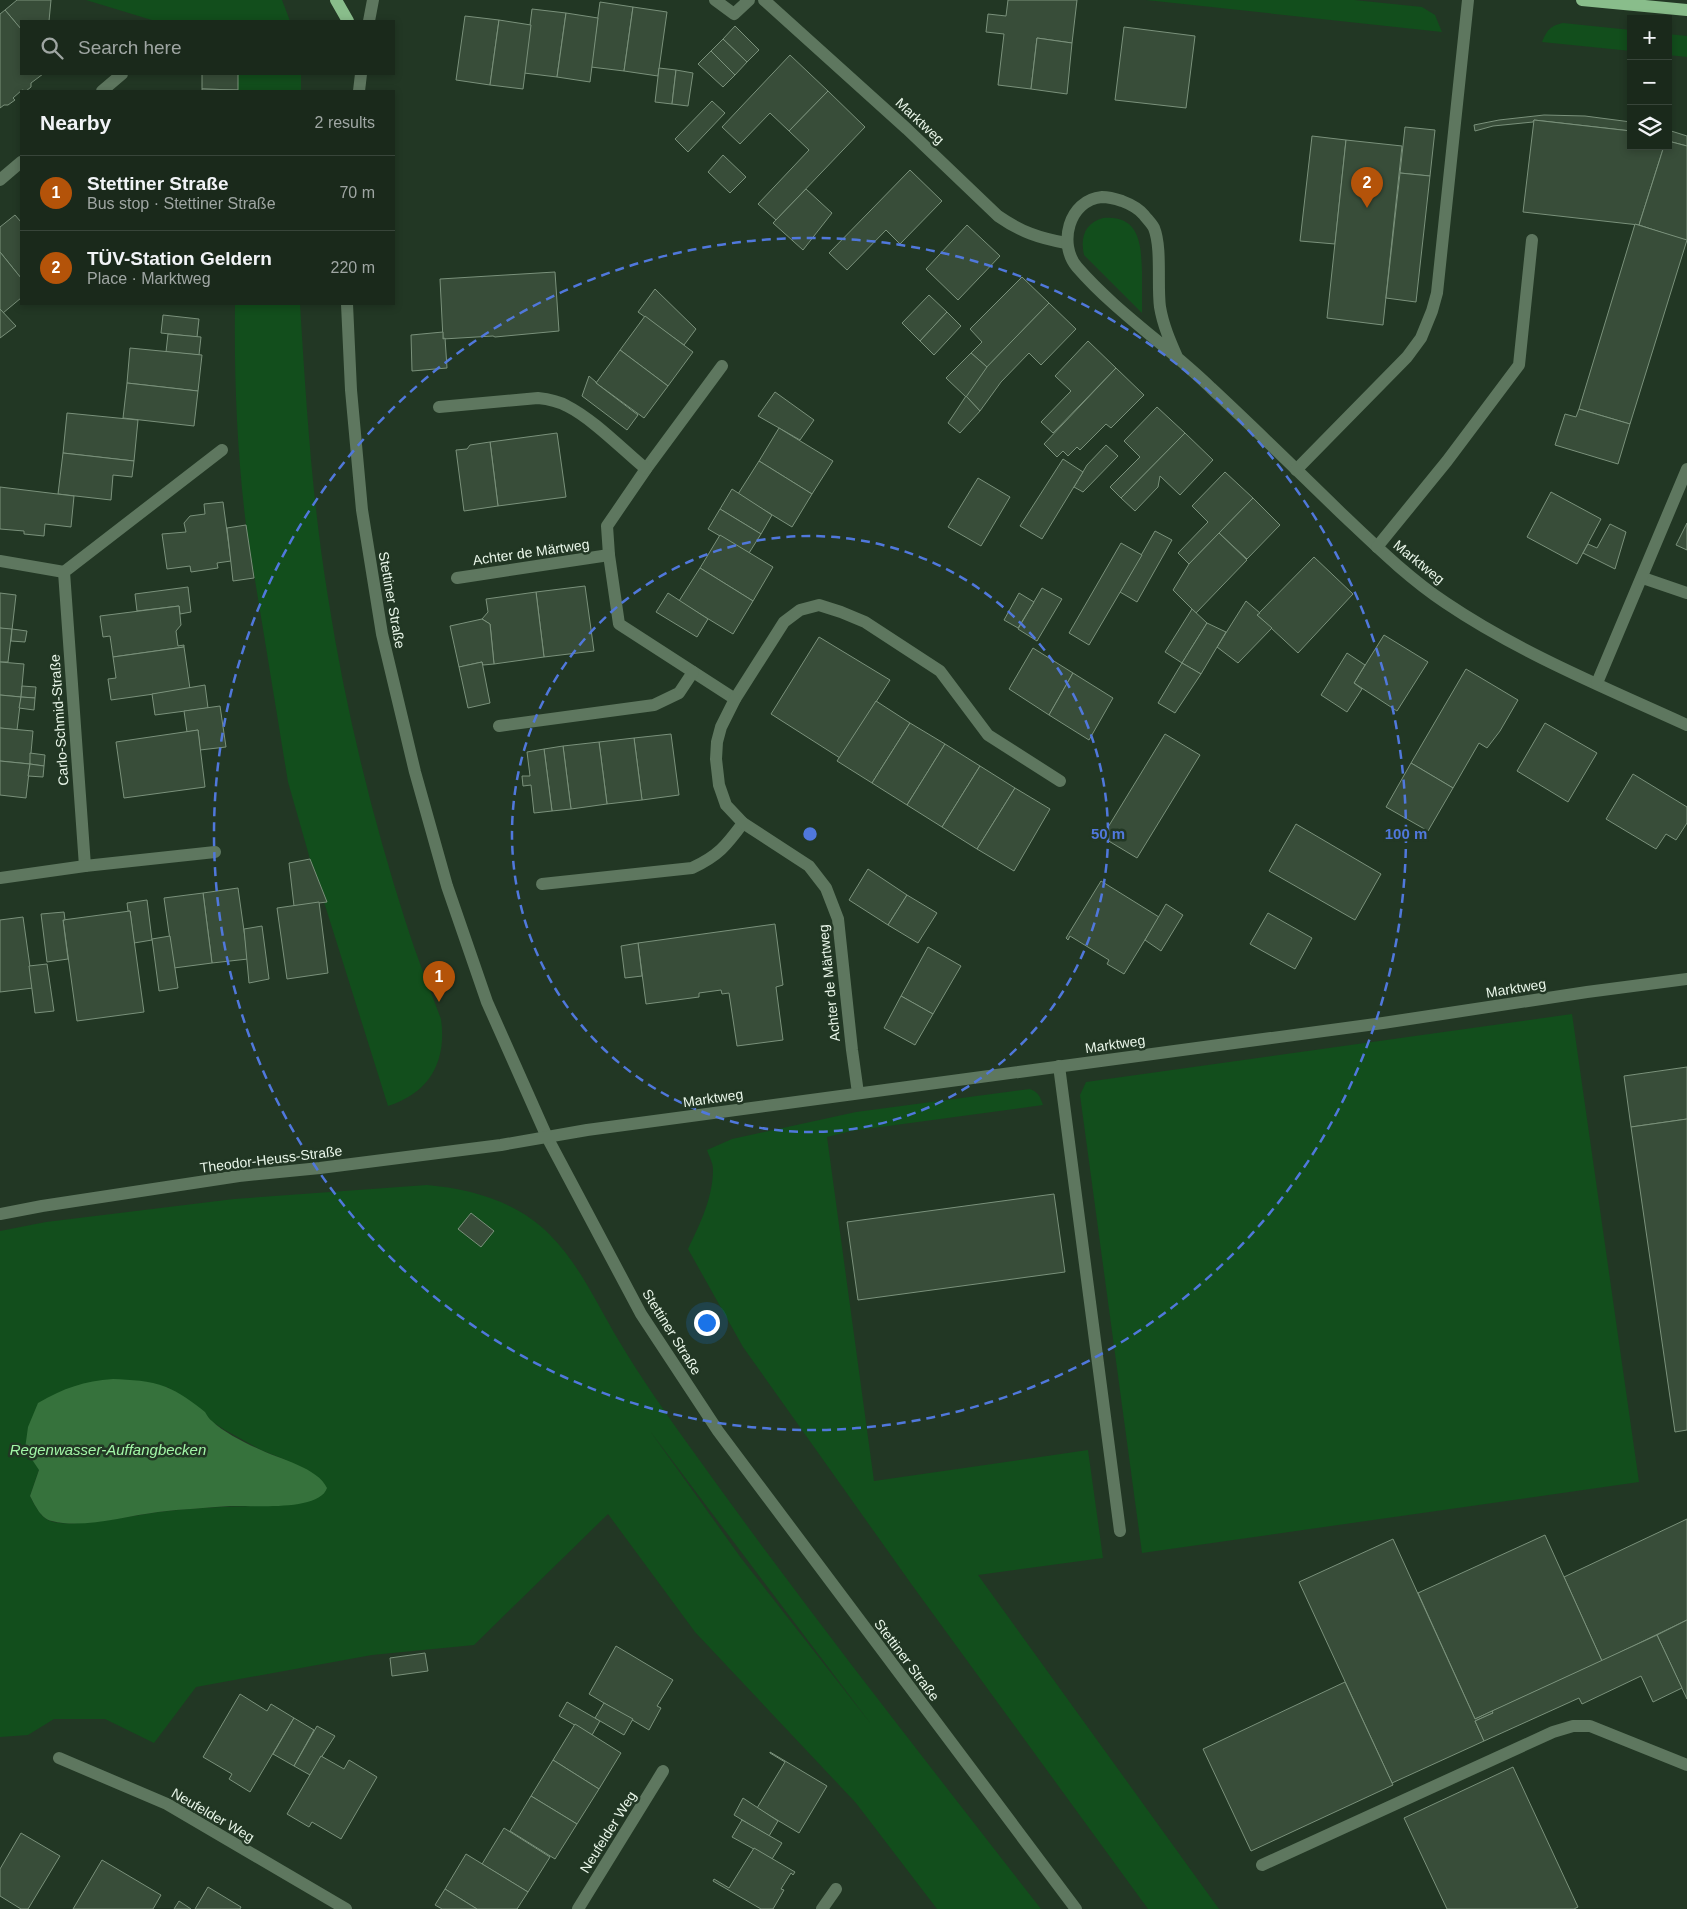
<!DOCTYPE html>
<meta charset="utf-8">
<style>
:root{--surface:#1a291b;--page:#273528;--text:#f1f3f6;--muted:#9fa6a3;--line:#38453a;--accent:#b45309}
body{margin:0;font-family:Arial,sans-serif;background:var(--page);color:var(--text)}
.controls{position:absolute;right:15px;top:15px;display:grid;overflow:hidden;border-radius:0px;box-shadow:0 2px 8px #0003}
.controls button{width:45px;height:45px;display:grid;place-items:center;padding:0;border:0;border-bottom:1px solid var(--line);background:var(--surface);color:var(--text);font:25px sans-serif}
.you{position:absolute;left:706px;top:1322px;width:18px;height:18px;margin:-12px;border:4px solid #fff;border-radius:50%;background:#1a73e8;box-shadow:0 0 0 8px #1a73e833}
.badge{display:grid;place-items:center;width:32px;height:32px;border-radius:50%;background:var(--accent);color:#fff;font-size:16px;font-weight:700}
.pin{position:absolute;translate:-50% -41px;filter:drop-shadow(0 1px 2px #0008)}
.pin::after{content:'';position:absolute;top:26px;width:18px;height:15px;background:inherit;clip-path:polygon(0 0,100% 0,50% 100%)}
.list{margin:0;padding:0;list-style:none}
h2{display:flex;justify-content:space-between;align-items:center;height:65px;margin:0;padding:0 20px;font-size:21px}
h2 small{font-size:16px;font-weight:400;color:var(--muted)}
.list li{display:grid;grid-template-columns:32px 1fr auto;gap:15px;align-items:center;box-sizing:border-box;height:75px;padding:0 20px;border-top:1px solid var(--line)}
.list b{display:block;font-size:19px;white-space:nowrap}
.list p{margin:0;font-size:16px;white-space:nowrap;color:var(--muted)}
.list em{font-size:16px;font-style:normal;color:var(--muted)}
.icon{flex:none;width:28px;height:28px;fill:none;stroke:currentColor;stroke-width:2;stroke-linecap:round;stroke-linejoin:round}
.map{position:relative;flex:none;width:1687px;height:1909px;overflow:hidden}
.search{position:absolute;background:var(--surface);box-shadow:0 2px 8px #0003;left:20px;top:20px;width:375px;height:55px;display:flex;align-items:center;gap:12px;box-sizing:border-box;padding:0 18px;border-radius:0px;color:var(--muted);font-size:19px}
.panel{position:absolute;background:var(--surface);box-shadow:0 2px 8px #0003;left:20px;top:90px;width:375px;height:215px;border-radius:0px}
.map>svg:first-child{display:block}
.green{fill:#124e1c;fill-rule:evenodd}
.water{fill:#36723c}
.building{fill:#384d39;stroke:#7a917b}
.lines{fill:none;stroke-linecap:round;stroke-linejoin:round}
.minor{stroke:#5e775f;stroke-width:12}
.major{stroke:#89bd8b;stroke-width:12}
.ring{fill:none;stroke:#5078dc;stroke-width:2.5;stroke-dasharray:9 6}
.labels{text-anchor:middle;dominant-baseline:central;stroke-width:5;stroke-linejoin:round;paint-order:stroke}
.street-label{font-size:14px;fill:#e9f6e9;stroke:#223724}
.water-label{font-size:15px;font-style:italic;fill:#a2f6a7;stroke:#223724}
.centre{fill:#5078dc;stroke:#223724;stroke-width:2.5}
.ring-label{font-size:15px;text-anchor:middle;font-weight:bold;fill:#5078dc;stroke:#223724;stroke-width:5;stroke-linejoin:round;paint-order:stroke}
</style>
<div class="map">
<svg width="1687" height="1909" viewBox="0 0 1687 1909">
<rect width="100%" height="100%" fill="#223724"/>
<g class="green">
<path d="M86,0H282L290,21H155Z"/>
<path d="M1146,0H1354L1422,7L1435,15L1442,32Z"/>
<path d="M1563,23L1631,30V51L1542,42C1547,30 1550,26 1563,23Z"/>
<path d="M1668,34L1687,36V57L1668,55Z"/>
<rect x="238" y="74" width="63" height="17"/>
<path d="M1103,218C1139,215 1141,243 1142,271C1142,285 1142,299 1142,313L1084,255C1080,237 1085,223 1103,218Z"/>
<path d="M235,304H300C306,401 312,500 328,597C345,707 372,817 406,923C416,955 429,987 441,1019C447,1061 430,1093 388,1106L324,902H327L310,859L288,782L246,525C237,452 234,377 235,304Z"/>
<path d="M1572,1014L1639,1482L1142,1553L1080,1095L1086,1082Z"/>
<path d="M1030,1089C1038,1092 1040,1096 1043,1105L851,1131L827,1137L874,1481L1088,1450L1103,1558L978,1575L1219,1909H1148L912,1585L743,1347L688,1249C700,1224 713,1198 713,1169C713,1163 709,1156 707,1150L732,1139L856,1112Z"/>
<path d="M427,1185C472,1189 518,1202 550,1235C580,1265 598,1306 619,1341C641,1378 665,1412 690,1447C802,1604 922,1756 1041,1909H937L856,1803L695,1632L608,1514L474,1645L372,1655L196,1687L154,1743L105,1719H54L28,1735L0,1737V1231L46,1222L234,1199ZM167,1387L205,1413L211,1421L225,1430L261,1450L286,1460L265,1506C229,1506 193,1508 158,1512C135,1515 68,1530 48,1520C40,1516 34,1504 30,1496L39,1470ZM650,1431L871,1724L741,1558Z"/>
</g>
<path class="water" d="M113,1379C131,1380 149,1380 166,1387C179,1392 194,1403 205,1412C207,1415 209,1419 212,1421C223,1432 247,1444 261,1450C280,1459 318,1468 327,1488C319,1512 252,1505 230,1506C206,1508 182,1509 158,1512C126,1516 83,1529 52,1521C41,1519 35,1505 30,1496L39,1470L25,1449L28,1427L38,1403C64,1388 84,1381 113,1379Z"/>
<g class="building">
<path d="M17,0H51L49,21H21V29L5,10Z"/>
<path d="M1008,0H1077L1072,43L1037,38L1031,89L998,85L1004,34L986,32L988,14L1006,16Z"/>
<path d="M600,2L633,7L624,71L591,67Z"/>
<path d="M633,7L667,12L658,76L624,71Z"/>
<path d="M532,9L566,13L557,77L524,73Z"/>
<path d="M5,10L21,29V74H43L31,83V87L26,91L22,90L13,98L15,100L8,105H4L0,108V14Z"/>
<path d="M566,13L598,18L590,82L557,77Z"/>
<path d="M465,16L499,20L490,85L456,80Z"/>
<path d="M499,20L531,25L523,89L490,85Z"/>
<path d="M735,26L759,50L747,62L723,39Z"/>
<path d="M1124,27L1195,36L1186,108L1115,100Z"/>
<path d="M1037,38L1072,43L1067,94L1031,89Z"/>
<path d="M723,39L747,62L735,75L711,51Z"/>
<path d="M711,51L735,75L723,87L698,64Z"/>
<path d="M790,55L828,91L789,131L770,113L740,144L722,127Z"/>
<path d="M659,68L676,70L672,104L655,102Z"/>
<path d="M676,70L693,73L688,106L672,104Z"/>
<path d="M202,74H238V90L202,89Z"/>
<path d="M202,89L238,90V91H202Z"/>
<path d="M828,91L865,127L776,220L758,204L809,150L789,131Z"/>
<path d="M712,101L725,113L688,152L675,139Z"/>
<path d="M1544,115L1585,116L1631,122V131L1534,120L1533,122L1493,126L1475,131L1474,125L1499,120Z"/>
<path d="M1534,120L1631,131V146H1664L1639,225L1523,212Z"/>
<path d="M1405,127L1435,130L1430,176L1400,173Z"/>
<path d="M1668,130L1687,136V146L1668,141Z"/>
<path d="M1312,136L1346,140L1335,244L1300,241Z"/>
<path d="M1346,140L1402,146L1383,325L1327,318Z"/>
<path d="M1668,141L1687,146V241L1639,225L1664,146H1668Z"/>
<path d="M723,155L746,177L730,193L708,172Z"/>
<path d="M910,170L942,201L900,244L886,230L847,270L829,253Z"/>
<path d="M1400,173L1430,176L1416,302L1386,298Z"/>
<path d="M806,189L832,213L803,250L773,223Z"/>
<path d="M15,215L21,222V278L0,252V227Z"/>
<path d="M1635,224L1687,240L1630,424L1579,409Z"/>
<path d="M967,225L1000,256L958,300L926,269Z"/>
<path d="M0,252L21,278V298L3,313L0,309Z"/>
<path d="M555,272L559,331L495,337L493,336L443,339L440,279Z"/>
<path d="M1022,277L1049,303L987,367L971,353L982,342L970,329Z"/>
<path d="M655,289L696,329L684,345L638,312Z"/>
<path d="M929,295L947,312L920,341L902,323Z"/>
<path d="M1049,303L1076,329L1041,365L1029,353L1001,382L980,411L966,396L980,374Z"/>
<path d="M0,309L16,326L0,338Z"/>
<path d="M947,312L961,326L934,355L920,341Z"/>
<path d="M163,315L199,319L197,337L161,333Z"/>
<path d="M645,316L693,352L668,386L620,350Z"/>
<path d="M443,332V339L445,338L447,368L412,371L411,335Z"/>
<path d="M168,334L201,337L199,355L166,352Z"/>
<path d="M1088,341L1116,368L1053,433L1041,422L1071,391L1055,376Z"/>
<path d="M130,348L202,355L198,391L127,383Z"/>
<path d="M620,350L668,386L644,418L596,383Z"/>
<path d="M971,353L987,367L966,397L946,378Z"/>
<path d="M1116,368L1144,395L1111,428L1106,424L1080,450L1077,447L1068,456L1063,451L1057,457L1044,444Z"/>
<path d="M589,376L596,382V383L638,415L627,430L582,396Z"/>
<path d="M127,383L198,391L194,426L123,418Z"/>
<path d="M775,392L814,420L800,440L758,416Z"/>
<path d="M966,396L980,411L960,433L948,423Z"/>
<path d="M1157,407L1185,433L1121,498L1110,487L1140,457L1124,441Z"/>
<path d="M1579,409L1630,424L1618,464L1555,445L1565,414L1576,417Z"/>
<path d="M67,413L138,420L134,461L63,453Z"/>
<path d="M779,428L833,461L812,494L759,461Z"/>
<path d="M557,433L566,497L498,506L490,442Z"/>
<path d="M1185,433L1213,460L1180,495L1160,476L1158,487L1135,511L1121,498Z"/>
<path d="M490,442L498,506L464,511L456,450L467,449L470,445Z"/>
<path d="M1106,445L1118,456L1083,492L1074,487L1087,465Z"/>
<path d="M63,453L134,461L132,477L113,475L111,500L58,494Z"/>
<path d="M1063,459L1083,472L1042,539L1020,526Z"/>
<path d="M759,461L812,494L792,527L738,494Z"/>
<path d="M1225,472L1253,498L1189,564L1178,553L1208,522L1192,506Z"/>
<path d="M978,478L1010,497L981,546L948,527Z"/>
<path d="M0,487L74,496L71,527L45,524L44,536L24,534V531L0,529Z"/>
<path d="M732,489L772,515L761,534L720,509Z"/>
<path d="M1551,492L1601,519L1577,564L1527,537Z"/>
<path d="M1253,498L1280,525L1247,559L1219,533Z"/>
<path d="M223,502L231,561L217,563L218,568L191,572L190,566L167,569L162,534L186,532L184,523L190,516L205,514L204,504Z"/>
<path d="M720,509L761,534L749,553L708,529Z"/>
<path d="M1687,523V550L1676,545Z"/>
<path d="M1610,524L1626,532L1615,569L1583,553L1588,544L1597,548Z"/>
<path d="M246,525L254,578L233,581L227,528Z"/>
<path d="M1155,531L1172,540L1137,602L1120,592Z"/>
<path d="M1219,533L1247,560L1196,613L1173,590L1189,564Z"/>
<path d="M720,535L773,567L753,601L700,568Z"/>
<path d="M1121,543L1142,555L1089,645L1069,633Z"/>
<path d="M1314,557L1353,594L1298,653L1257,615Z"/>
<path d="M700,568L753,601L733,634L679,601Z"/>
<path d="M585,586L594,651L544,657L536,592Z"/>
<path d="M188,587L191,612L180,614L179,606L137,611L135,594Z"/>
<path d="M1042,588L1062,599L1037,641L1018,629Z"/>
<path d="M536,592L544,657L494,664L490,624L482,619L488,612L486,599Z"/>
<path d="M0,593L16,595L12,630L0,628Z"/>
<path d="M668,593L708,619L697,637L656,612Z"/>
<path d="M1019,593L1034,602L1018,628L1004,620Z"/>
<path d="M1246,601L1260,613L1257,615L1272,628L1238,663L1217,647Z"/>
<path d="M179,606L181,625L176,631L178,646L184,645V647L113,657L110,636L103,637L100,616Z"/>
<path d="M1192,609L1207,623L1182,663L1165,652Z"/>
<path d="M482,619L490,624L494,664L483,665L482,662L459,667L450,626Z"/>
<path d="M1207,623L1226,632L1201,674L1182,663Z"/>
<path d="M0,628L12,629L8,662H0Z"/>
<path d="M12,629L27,631L25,642L11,641Z"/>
<path d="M1384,635L1428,662L1397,711L1354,683Z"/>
<path d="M819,637L890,680L840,758L771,714Z"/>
<path d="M184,647L190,689L111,700L108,679L116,678L113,657Z"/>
<path d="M1033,648L1073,673L1049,715L1009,689Z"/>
<path d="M1347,653L1365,665L1354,683L1362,689L1347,712L1321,695Z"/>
<path d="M0,662L24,664L21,697L0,695Z"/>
<path d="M482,662L490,703L468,708L459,667Z"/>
<path d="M1182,663L1201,674L1175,713L1158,703Z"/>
<path d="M1466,669L1518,700L1500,731L1487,748L1479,743L1453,788L1411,763Z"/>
<path d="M1073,673L1113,698L1089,740L1049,715Z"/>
<path d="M205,685L208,708L155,715L152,694Z"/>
<path d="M22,686L36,687L35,698L21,697Z"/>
<path d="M0,695L21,697L17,730L0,728Z"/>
<path d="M21,697L35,698L34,710L19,708Z"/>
<path d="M876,701L910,723L872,783L837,761Z"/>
<path d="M220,706L226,747L200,750L198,730L187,732L184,711Z"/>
<path d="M910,723L945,744L907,805L872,783Z"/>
<path d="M1545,723L1597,753L1568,802L1517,771Z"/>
<path d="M0,728L33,731L30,764L0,761Z"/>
<path d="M198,730L205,787L124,798L116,742Z"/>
<path d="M671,734L679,795L642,800L634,738Z"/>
<path d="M1165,734L1200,755L1137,858L1102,837Z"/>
<path d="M634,738L642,800L607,804L599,742Z"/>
<path d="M599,742L607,804L571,809L563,746Z"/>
<path d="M945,744L980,766L942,827L907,805Z"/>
<path d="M563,746L571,809L552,811L544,749Z"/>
<path d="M544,749L552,811L534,813L531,785L523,786L522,776H530L527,752Z"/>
<path d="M30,753L45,755L44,766L30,764Z"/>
<path d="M0,761L30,764L26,798L0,795Z"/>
<path d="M1411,763L1453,788L1428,831L1386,807Z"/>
<path d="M30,764L44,766L43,777L28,776Z"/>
<path d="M980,766L1015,788L977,849L942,827Z"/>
<path d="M1633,774L1687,807V823L1676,840L1666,834L1656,849L1606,819Z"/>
<path d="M1015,788L1050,809L1014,871L977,849Z"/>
<path d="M1296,824L1381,874L1355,920L1269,871Z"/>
<path d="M310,859L327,902L294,906L289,863Z"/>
<path d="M868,869L907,895L888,925L849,900Z"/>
<path d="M1101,881L1159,917L1124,974L1107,964L1109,960L1070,936L1068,940L1066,938Z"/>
<path d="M238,888L248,959L212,963L203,893Z"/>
<path d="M203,893L212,963L174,968L164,898Z"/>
<path d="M907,895L937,913L918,943L888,925Z"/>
<path d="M147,900L152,940L134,943L130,911H128L127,903Z"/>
<path d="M319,902L328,973L287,979L277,908Z"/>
<path d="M1166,904L1183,915L1161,951L1145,940Z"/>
<path d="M130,911L144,1012L77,1021L63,920Z"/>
<path d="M64,912L65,920H63L68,959L47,962L41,914Z"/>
<path d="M1268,913L1312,938L1295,969L1250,944Z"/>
<path d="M23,917L33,988L0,992V920Z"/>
<path d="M775,924L783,985L776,987L783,1040L737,1046L729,993L722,994L721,990L699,993V997L646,1004L638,943Z"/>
<path d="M262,926L269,979L249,983L244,929Z"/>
<path d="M170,936L178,988L159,991L152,939Z"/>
<path d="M638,943L642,976L625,978L621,946Z"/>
<path d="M928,947L961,966L933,1014L901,996Z"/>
<path d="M47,964L54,1011L35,1013L29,966Z"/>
<path d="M901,996L933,1014L915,1045L884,1028Z"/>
<path d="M1687,1067V1119L1631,1127L1624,1076Z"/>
<path d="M1687,1119V1430L1675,1432L1631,1127Z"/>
<path d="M1054,1194L1065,1272L858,1300L847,1222Z"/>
<path d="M471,1213L494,1231L481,1247L458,1229Z"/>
<path d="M1687,1519V1620L1602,1661L1564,1577Z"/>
<path d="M1545,1535L1602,1661L1475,1719L1418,1593Z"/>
<path d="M1393,1539L1475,1719L1492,1711L1493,1713L1475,1721L1484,1741L1392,1783L1299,1582Z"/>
<path d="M1687,1620V1699L1657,1635Z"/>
<path d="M1657,1635L1682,1688L1653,1702L1641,1676L1582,1704L1579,1698L1484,1741L1475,1721L1493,1713L1492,1711Z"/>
<path d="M616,1646L673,1680L657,1706L661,1708L649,1730L589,1694Z"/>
<path d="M425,1653L428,1671L392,1676L390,1658Z"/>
<path d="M1345,1682L1393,1785L1251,1851L1203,1749Z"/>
<path d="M240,1694L267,1711L271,1704L294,1718L250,1792L229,1779L232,1774L203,1757Z"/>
<path d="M567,1702L600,1721L592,1735L559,1716Z"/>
<path d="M604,1703L633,1719L624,1735L595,1718Z"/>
<path d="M294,1718L314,1730L294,1766L273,1754Z"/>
<path d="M575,1724L621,1753L599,1789L553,1760Z"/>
<path d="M317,1726L335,1736L310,1775L294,1766Z"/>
<path d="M770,1752L827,1786L799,1833L757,1808L785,1762L770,1753Z"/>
<path d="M321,1756L344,1769L349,1760L377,1777L341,1839L312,1822L309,1827L287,1814Z"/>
<path d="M553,1760L599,1789L577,1824L531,1796Z"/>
<path d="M1513,1767L1578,1907L1574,1909H1447L1404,1818Z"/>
<path d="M531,1796L577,1824L555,1859L510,1831Z"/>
<path d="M743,1798L778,1821L769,1836L734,1815Z"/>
<path d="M742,1820L782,1843L772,1859L732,1837Z"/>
<path d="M504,1828L550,1857L528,1892L482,1864Z"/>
<path d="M21,1833L60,1856L28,1909H21L0,1896V1869Z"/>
<path d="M754,1848L795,1872L793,1875L791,1873L781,1889L784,1890L773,1909H761L713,1881L714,1879L729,1888Z"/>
<path d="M466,1854L528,1892L517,1909H477L445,1889Z"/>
<path d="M102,1860L161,1895L153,1909H73Z"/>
<path d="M208,1887L241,1907L240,1909H195Z"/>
<path d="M445,1889L477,1909H442L435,1905Z"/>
<path d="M179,1901L191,1909H174Z"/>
</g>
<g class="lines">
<g class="minor">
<path d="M715,0L734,14L749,0"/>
<path d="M764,0L907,129L998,216C1021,232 1039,238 1066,243"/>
<path d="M369,21L373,0"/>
<path d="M102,91L122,74"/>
<path d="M359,91L361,74"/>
<path d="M0,180L21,162"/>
<path d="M347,304L351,390L362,510L382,634L415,772L447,886L487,1002L547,1137L641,1314L718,1431L1076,1909"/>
<path d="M1177,357C1170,341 1163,325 1160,307C1157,285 1162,248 1154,228C1152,224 1147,219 1144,215C1139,209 1130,204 1122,201C1116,199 1108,197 1102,197C1068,200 1058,245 1077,267C1117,313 1168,346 1211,388C1255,429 1298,471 1341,513C1375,545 1407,577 1446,603C1520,653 1606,688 1687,725"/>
<path d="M722,366L646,469L607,526L609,555L619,624L735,699"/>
<path d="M439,407L538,398C548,399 558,401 567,406C593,419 623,450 646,469"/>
<path d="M1296,470L1407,357L1421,338L1432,311L1437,293L1468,0"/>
<path d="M1377,547L1447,461L1519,365L1532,240"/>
<path d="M0,561L64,572"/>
<path d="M457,578L609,555"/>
<path d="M1643,578L1687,593"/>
<path d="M1597,683L1687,469"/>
<path d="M499,726L654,705L679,693L693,672"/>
<path d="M85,866L64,572L222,450"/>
<path d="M0,878L85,866L215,852"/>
<path d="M542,884L692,868C718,856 726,846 743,823"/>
<path d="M1059,1066L1120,1531"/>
<path d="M858,1093L852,1050L838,919L826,888L809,866L743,823L726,805L719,785L716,759L717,742L721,727L735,699L784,622L800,610L819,605L841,612L865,622L940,671L988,735L1060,781"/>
<path d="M0,1214L42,1206L239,1176L320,1168L501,1145L587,1130L1383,1023L1587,992L1687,979"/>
<path d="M59,1758L167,1804L346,1909"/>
<path d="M1262,1865L1553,1732L1573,1726H1590L1687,1765"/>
<path d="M578,1909L663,1771"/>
<path d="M822,1909L836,1889"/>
</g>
<g class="major">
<path d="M336,0L348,21"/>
<path d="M1582,0L1687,10"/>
</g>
</g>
<g class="ring">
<circle cx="810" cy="834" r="298"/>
<circle cx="810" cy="834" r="596"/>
</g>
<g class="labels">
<g class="street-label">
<text transform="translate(920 121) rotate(43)">Marktweg</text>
<text transform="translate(531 552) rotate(-8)">Achter de Märtweg</text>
<text transform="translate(1419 562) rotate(39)">Marktweg</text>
<text transform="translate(392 600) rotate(80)">Stettiner Straße</text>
<text transform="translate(59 720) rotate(-94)">Carlo-Schmid-Straße</text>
<text transform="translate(829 983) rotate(-96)">Achter de Märtweg</text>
<text transform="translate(1516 988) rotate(-9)">Marktweg</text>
<text transform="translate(1115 1044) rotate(-8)">Marktweg</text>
<text transform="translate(713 1098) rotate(-8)">Marktweg</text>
<text transform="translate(271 1159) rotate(-7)">Theodor-Heuss-Straße</text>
<text transform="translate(672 1332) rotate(58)">Stettiner Straße</text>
<text transform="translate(907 1660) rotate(53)">Stettiner Straße</text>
<text transform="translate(213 1815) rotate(30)">Neufelder Weg</text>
<text transform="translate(608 1832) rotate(-58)">Neufelder Weg</text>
</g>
<g class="water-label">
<text x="108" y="1449">Regenwasser-Auffangbecken</text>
</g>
</g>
<circle cx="810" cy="834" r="8" class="centre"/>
<g class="ring-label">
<text x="1108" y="839">50 m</text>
<text x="1406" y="839">100 m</text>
</g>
</svg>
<div class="controls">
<button>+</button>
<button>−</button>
<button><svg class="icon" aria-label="layers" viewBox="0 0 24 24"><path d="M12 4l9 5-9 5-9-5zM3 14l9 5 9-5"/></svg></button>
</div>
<div class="you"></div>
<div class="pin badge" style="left:439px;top:1002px">1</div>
<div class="pin badge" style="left:1367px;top:208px">2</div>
<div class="search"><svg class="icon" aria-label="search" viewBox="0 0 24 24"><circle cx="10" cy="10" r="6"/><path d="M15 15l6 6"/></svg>Search here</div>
<section class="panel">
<h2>Nearby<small>2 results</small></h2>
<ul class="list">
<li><span class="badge">1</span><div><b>Stettiner Straße</b><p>Bus stop · Stettiner Straße</p></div><em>70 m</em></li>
<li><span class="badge">2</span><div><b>TÜV-Station Geldern</b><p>Place · Marktweg</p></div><em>220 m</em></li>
</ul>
</section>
</div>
